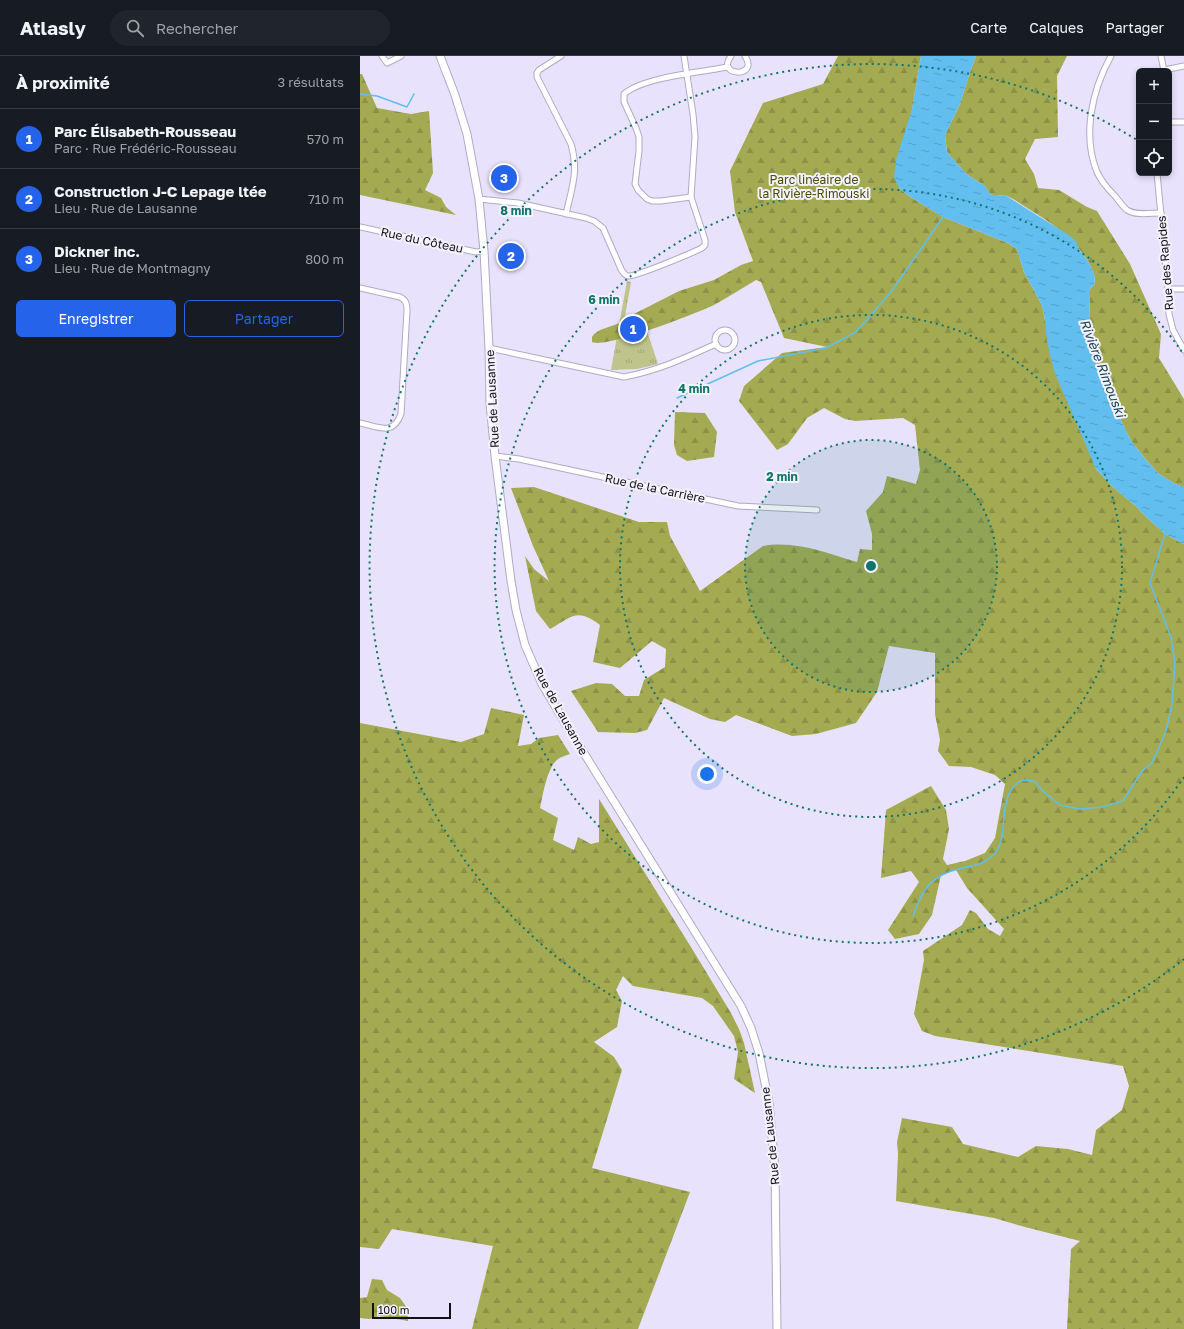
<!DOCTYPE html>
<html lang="fr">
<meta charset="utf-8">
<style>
:root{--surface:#171b24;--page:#20242c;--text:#f1f3f6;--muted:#9ea1a6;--line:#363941;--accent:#2563eb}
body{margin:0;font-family:"Golos Text",sans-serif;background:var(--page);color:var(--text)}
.controls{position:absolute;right:12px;top:12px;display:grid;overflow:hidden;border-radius:6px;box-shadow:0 2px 6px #0003}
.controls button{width:36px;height:36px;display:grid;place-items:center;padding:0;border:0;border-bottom:1px solid var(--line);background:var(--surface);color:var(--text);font:20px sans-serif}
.scale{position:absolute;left:12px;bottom:10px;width:79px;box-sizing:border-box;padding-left:4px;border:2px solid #121019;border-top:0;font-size:11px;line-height:14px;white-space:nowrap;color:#121019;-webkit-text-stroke:3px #f4f2fc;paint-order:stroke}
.you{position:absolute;left:347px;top:718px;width:14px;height:14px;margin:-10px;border:3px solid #fff;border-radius:50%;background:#1a73e8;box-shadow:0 0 0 6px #1a73e833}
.badge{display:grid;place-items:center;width:26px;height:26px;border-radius:50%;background:var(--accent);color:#fff;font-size:13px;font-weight:700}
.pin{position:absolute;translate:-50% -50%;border:2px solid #fff;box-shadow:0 1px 4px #0006}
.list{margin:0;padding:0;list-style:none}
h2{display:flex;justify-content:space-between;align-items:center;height:52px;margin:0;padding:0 16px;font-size:17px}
h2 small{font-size:13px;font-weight:400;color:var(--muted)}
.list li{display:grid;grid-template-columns:26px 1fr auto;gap:12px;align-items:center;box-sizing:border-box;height:60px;padding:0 16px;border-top:1px solid var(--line)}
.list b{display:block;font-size:15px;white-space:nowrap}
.list p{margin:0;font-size:13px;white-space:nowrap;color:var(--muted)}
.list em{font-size:13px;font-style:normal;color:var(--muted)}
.actions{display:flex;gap:8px;padding:12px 16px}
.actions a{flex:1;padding:9px 0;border:1px solid var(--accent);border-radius:6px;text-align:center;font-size:14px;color:var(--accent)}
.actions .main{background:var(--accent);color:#fff}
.icon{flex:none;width:22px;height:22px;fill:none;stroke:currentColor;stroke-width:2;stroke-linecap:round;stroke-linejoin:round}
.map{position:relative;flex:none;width:824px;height:1273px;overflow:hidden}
header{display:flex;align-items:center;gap:24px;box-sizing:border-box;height:56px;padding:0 20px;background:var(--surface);border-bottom:1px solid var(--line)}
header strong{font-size:19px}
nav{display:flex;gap:22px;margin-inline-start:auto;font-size:14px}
.search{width:280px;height:36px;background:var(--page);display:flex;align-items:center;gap:10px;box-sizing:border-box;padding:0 14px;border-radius:22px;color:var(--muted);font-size:15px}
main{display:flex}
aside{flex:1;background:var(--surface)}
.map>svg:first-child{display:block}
.grass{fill:url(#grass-tufts)}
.forest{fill:url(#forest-firs)}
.water{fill:url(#water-ripples)}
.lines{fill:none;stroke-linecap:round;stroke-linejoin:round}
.stream{stroke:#61beef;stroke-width:1.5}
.street-casing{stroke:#b0aac3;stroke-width:7}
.secondary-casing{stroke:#b0aac3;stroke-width:9}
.street{stroke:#fff;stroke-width:5}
.secondary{stroke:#fff;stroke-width:7}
.ring{fill:none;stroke:#0f766e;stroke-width:2;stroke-dasharray:2 4}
.labels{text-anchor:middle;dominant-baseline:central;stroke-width:4;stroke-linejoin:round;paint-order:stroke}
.park-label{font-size:12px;fill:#474b05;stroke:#f4f2fc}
.street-label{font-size:12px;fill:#121019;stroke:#f4f2fc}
.water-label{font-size:13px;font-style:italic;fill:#1b4357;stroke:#f4f2fc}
.centre{fill:#0f766e;stroke:#f4f2fc;stroke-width:2}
.ring-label{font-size:12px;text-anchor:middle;font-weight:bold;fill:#0f766e;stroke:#f4f2fc;stroke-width:4;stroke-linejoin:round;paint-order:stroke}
</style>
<header>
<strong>Atlasly</strong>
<div class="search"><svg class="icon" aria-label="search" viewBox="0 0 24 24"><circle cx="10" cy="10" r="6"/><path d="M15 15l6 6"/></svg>Rechercher</div>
<nav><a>Carte</a><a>Calques</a><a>Partager</a></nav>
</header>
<main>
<aside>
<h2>À proximité<small>3 résultats</small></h2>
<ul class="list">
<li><span class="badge">1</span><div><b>Parc Élisabeth-Rousseau</b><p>Parc · Rue Frédéric-Rousseau</p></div><em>570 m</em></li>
<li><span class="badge">2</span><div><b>Construction J-C Lepage ltée</b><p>Lieu · Rue de Lausanne</p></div><em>710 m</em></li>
<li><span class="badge">3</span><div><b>Dickner inc.</b><p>Lieu · Rue de Montmagny</p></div><em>800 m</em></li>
</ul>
<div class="actions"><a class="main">Enregistrer</a><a>Partager</a></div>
</aside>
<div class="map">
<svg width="824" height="1273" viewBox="0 0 824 1273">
<defs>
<pattern id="grass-tufts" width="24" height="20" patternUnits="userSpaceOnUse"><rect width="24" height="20" fill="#bec48c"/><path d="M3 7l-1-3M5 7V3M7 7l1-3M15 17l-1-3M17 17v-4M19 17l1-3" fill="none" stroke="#a2a778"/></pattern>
<pattern id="forest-firs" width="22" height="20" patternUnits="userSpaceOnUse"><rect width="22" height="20" fill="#a3aa52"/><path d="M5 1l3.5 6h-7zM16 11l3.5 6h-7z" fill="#8b9147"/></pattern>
<pattern id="water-ripples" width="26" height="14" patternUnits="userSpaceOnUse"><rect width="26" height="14" fill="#61beef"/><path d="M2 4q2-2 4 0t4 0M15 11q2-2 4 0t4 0" fill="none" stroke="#53a2cc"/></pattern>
</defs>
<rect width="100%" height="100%" fill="#e9e2fc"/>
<path class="grass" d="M267,225L271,226L265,260L285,269L298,308L277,313L251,314Z"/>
<g class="forest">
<path d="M478,0H561L539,132L549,140L583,161L648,187L657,193L664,216L682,249L685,264L736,413L753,431L778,452L781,456L805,478L824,488V1273H707L711,1193L720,1185L665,1171L634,1162L536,1145L538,1098L537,1086L542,1062L592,1071L603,1088L658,1101L676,1090L708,1093L732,1099L736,1074L762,1054L769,1030L763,1010L575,980L562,975L554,958L564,904L563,895L602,869L610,854L616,857L628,873L640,880L644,873L607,832L596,814L581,819L572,859L559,878L535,883L528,874L559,826L551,815L521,822L526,754L571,730L586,754L589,773L583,803L587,809L605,805L625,797L635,782L645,728L635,719L611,711L589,710L578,695L580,684L575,658V597L529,590L517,636L496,667L456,678L432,680L376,659L365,666L350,663L304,642L287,674L275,677L238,676L211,635L236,627L252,628L265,640H279L284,624L305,611L306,593L292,585L260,612L233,606L240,569C217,552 213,560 190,573L176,555L165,500L174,513L189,525L173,490L151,432L174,431L279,466H307L310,480L340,535L403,490C435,484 467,497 497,506L500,493L512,494V478L506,455L523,436L527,420L556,428L560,414L555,369L543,362L495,365L485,363L464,352L447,362L428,388L417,394L379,345L384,330L422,297L467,291L424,282L401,226L396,224C382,232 369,241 354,249C337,257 246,293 232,286V281L234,278L240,274L263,266L274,258L319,235L354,224L381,209L393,205L375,156L370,115L403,47L463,28Z"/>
<path d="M616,0H707L697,20L698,81L675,83L665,103L674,118L678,132L699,134L727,151L737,155L770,208L801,278L799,302L824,343V431L815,428L799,418L787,405L771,385L755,352L737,310L731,289L729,235L735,227L734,218L728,205L710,181L683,162L653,143L645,139L635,140L630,138L625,130L606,118L587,96L585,79L600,48L610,16Z"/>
<path d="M0,18H2L17,52L51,58L69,55L73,117L65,134L81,142L86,151L96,159L0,139Z"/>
<path d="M315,356L345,357L357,376L354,401L327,405L317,399L314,389Z"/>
<path d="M131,652L164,659L158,690L171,688L179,682L198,679L210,698C206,699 201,701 198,703C187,711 183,739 180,752L198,762L193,784L214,794L218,781L231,788L239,786V743L334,896L371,957L379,973L384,987L395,1037L374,1023L378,996L374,980L353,950L342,942L273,930L263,920L256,934L262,945L257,971L234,986L254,1001L262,1014L232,1112L330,1136L278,1273H112L133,1190L32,1173L19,1193L0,1191V667L101,686L124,678Z"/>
<path d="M12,1223L22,1224L27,1234L40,1242L47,1252L48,1265L19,1260L10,1263L0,1262V1242L7,1241Z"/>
</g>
<path class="water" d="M561,0H616L610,16L600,48L585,79L587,96L606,118L625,130L630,138L636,140L645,139L707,178L715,184L720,195L728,205L734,218L735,227L729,235L731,289L737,310L755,352L771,385L787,405L799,418L815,428L824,431V488L805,478L781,456L778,452L753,431L736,413L694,315L687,285L685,264L682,249L664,216L657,193L648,187L583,161L549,140L539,132L534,121L536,104L552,53Z"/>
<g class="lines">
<g class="stream">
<path d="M0,38L17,40L47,51L54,38"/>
<path d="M317,342L398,305L466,292L496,276L531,236L583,161"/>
<path d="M553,860C563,831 572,819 602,812C616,809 625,808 635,797C649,781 638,748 654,730C657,727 660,724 665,724C667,724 671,725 674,725L684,736L700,749L720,753L742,751L763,745L782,715L792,707L806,675L812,648L815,607L811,581L790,527L805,478"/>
</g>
<defs>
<g id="street">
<path d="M22,0L27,7L41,0"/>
<path d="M201,0L179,14L177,17V21L211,88C219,115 212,131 206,158"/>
<path d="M371,0C355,21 400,22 385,0"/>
<path d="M751,0C732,34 722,79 737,116C741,125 748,133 755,140C759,145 763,151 767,154C776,160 791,157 801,157"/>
<path d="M801,0L804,15"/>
<path d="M804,14L824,10"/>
<path d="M809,66H824"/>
<path d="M797,117L808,233L809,258L813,274L824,294"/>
<path d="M331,141L301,145H292L287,143L278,134L275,128L279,95V81L276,72L264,46V38C284,21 341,16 368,11"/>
<path d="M119,143L158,147L226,162L234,165L243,172L261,213C263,216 264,219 268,220C275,221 332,197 342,192L345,189V184L331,141L335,81L333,58L324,0"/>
<path d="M0,171L116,196L124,195"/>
<path d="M0,232L40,241C46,244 47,248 47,254L41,358C33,380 19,371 0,367"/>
<path d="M808,233H824"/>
<circle cx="365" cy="284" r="10"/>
<path d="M129,292L264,321C297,315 325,302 356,288"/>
<path d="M135,400L159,403L378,450L457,454"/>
</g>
<path id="secondary" d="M80,0L95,39L107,78L119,143L124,195L129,292L130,347L135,400L151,525L156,554L165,589L182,628L204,665L381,950L391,972L399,997L409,1047L415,1113L417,1273"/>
</defs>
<use href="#street" class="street-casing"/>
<use href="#secondary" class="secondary-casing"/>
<use href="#street" class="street"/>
<use href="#secondary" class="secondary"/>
</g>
<circle cx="511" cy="510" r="126" fill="#0f766e" fill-opacity=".12"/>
<g class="ring">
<circle cx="511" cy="510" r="126"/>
<circle cx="511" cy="510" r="251"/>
<path d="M824 721A377 377 0 1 1 824 299"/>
<path d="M824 903A502 502 0 1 1 777 84"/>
</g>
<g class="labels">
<g class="park-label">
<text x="454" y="123">Parc linéaire de<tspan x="454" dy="14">la Rivière-Rimouski</tspan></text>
</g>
<g class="street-label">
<text transform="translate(62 184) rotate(12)">Rue du Côteau</text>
<text transform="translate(805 207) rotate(-95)">Rue des Rapides</text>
<text transform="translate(132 343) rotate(-93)">Rue de Lausanne</text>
<text transform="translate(295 432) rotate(12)">Rue de la Carrière</text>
<text transform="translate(201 655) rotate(61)">Rue de Lausanne</text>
<text transform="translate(410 1080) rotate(-96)">Rue de Lausanne</text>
</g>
<g class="water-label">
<text transform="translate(743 312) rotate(69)">Rivière Rimouski</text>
</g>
</g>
<circle cx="511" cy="510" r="6" class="centre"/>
<g class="ring-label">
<text x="156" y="159">8 min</text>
<text x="244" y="248">6 min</text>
<text x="334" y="337">4 min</text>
<text x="422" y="425">2 min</text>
</g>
</svg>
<div class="controls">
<button>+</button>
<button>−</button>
<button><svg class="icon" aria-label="locate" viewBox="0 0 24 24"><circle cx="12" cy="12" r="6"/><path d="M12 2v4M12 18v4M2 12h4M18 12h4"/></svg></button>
</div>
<div class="scale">100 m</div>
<div class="you"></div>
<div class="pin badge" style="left:273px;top:273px">1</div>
<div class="pin badge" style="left:151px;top:200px">2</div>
<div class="pin badge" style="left:144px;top:122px">3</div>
</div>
</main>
